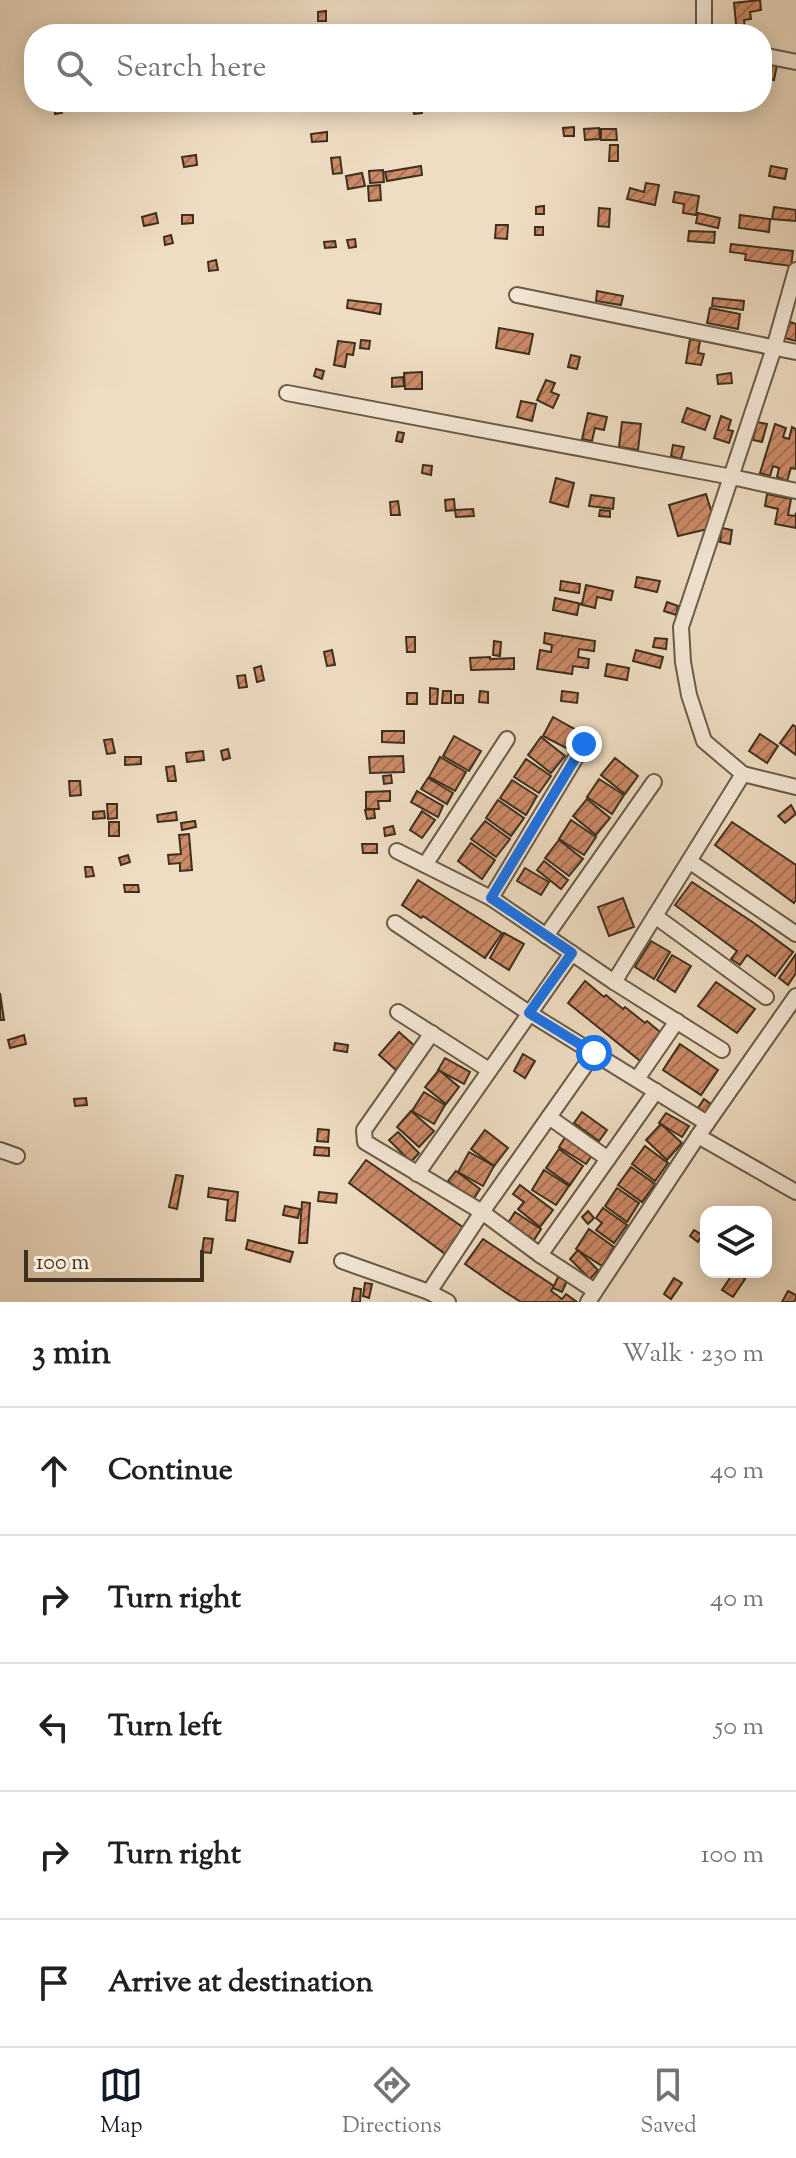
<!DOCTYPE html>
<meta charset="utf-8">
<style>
:root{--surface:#fff;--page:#f6f6f6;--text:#202124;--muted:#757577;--line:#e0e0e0;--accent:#111827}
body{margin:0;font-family:"Sorts Mill Goudy",serif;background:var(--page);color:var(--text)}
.controls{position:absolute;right:24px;bottom:24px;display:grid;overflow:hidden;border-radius:16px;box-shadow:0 4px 20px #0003}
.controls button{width:72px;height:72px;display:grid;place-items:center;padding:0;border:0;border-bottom:2px solid var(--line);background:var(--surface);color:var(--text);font:40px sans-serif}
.scale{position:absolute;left:24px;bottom:20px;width:180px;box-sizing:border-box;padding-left:8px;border:4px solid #3d301d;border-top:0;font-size:22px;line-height:28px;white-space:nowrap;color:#3d301d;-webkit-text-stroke:6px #f5e9d8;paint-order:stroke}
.stop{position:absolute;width:24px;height:24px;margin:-18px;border:6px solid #1a73e8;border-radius:50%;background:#fff}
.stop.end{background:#1a73e8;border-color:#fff;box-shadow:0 2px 8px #0008}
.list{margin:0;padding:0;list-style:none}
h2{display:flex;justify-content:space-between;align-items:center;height:104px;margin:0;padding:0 32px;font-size:34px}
h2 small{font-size:26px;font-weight:400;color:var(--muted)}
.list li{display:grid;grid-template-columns:52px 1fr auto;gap:24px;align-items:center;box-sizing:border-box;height:128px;padding:0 32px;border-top:2px solid var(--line)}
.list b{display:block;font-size:30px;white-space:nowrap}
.list em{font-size:26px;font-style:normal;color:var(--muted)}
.icon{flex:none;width:44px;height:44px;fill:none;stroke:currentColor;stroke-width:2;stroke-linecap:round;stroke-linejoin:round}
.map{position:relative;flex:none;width:796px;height:1302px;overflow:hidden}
.search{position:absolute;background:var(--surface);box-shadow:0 4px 20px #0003;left:24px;right:24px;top:24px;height:88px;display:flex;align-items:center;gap:20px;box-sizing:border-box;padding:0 28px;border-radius:32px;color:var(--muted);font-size:30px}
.sheet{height:744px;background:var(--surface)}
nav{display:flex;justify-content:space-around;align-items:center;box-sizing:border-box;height:112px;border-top:2px solid var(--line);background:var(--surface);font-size:22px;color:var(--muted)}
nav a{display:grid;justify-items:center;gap:4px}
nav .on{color:var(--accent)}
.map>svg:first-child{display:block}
.building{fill:url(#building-hatch);stroke:#3d301d;stroke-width:2}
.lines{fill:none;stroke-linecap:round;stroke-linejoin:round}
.minor-casing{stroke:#6a5b46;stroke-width:18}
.minor{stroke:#f5e9d8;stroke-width:14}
.route{stroke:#1a73e8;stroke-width:10}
</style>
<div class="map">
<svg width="796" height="1302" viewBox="0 0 796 1302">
<defs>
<pattern id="building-hatch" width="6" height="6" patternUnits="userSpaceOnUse" patternTransform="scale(2)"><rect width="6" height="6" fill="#cd8a68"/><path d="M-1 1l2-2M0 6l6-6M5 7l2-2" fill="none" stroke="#a87155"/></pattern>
</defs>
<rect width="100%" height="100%" fill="#efddc3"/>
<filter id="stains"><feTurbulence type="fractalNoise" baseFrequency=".0025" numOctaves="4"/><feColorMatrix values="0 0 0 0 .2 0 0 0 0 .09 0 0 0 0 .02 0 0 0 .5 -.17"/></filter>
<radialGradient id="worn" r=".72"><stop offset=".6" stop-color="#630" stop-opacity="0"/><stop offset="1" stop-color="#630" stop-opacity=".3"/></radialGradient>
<g class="building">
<path d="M760,0L761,10L750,12L751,19L744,20L746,34H737L734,3Z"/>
<path d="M326,11V21H318V12Z"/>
<path d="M631,26L653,27L652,34H630Z"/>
<path d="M762,62L777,65L774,80L762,78Z"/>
<path d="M54,102H61L62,113L55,114Z"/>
<path d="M413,102H422V113L414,114Z"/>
<path d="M574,127V136H564L563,128Z"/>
<path d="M599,128L600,139L585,140L584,129Z"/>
<path d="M601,129H616L617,140H601Z"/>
<path d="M327,132V141L312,142L311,134Z"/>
<path d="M610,145H618V161H609Z"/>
<path d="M196,155L197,165L184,167L182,157Z"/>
<path d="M340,157L342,173L333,174L331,158Z"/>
<path d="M421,166L422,175L387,181L385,172Z"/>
<path d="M771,166L787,169L785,179L769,176Z"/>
<path d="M383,170L384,182L370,183L369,171Z"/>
<path d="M362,173L365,186L348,189L346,176Z"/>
<path d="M646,183L659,185L655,205L627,199L630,188L644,192Z"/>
<path d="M380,185L381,200L369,201L368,186Z"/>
<path d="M675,192L699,196L696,215L683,213L684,204L673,202Z"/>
<path d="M544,206V214H536V207Z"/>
<path d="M774,207L796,210V221L772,219Z"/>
<path d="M599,208L610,209L609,227L598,226Z"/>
<path d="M156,213L158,223L144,226L142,217Z"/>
<path d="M698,213L720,218L718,228L696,223Z"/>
<path d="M182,215H193V223L182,224Z"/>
<path d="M740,215L770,219L769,232L739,228Z"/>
<path d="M496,225H508L507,239L495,238Z"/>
<rect x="535" y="227" width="8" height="8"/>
<path d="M689,231L715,232L714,243L688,241Z"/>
<path d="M171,235L173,243L165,245L164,237Z"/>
<path d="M355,239L356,247L349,248L347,240Z"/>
<path d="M335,241L336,247L325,248L324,242Z"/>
<path d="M731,244L793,251L791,266L745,260L746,254L730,252Z"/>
<path d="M216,260L218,270L209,271L208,262Z"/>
<path d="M597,291L623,296L621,305L596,301Z"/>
<path d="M713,298L744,301L743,310L712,306Z"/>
<path d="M348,300L381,304L380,314L347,308Z"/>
<path d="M710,308L740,314L738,329L707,323Z"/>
<path d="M790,322L796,324V341L785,338Z"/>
<path d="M499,328L533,334L529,354L496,348Z"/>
<path d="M690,339L700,341L698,353L704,354L701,365L686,363Z"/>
<path d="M361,340L370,341L369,349L360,348Z"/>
<path d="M338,341L355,343L353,355L347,354L345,367L334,365Z"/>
<path d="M571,355L580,357L577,369L568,367Z"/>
<path d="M316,369L324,371L322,379L314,376Z"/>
<path d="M422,372V389H405L404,373Z"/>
<path d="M731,373L732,383L718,384L717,375Z"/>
<path d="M403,377L404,386L392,387V378Z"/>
<path d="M546,380L555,383L551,392L559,395L553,408L537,400Z"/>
<path d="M521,401L536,404L532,421L517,417Z"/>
<path d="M687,408L710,416L705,430L682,422Z"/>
<path d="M588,413L607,417L604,430L595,428L592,441L582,439Z"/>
<path d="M721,416L731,420L728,430L733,431L729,443L714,438Z"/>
<path d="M622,422L641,424L638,450L619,447Z"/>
<path d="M757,422L767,424L762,442L753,440Z"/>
<path d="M775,424L786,428L783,437L789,439L792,427L796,429V469L791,468L787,481L777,477L779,468L773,466L770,476L760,473Z"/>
<path d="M398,432L404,433L402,442L396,441Z"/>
<path d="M673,445L684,447L681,459L671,456Z"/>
<path d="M423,465L432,466L431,475L422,473Z"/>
<path d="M556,478L574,483L568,507L550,502Z"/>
<path d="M706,494L716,527L678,536L669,505Z"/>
<path d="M767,494L791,499L788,515L795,516L796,513V528L775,524L778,509L765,506Z"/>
<path d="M591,495L614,498L613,509L589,506Z"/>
<path d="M454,499L455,510L446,511L445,500Z"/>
<path d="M398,501L400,515H391L390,502Z"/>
<path d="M473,509L474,516L456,517L455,510Z"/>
<path d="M600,510L610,511V517L599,516Z"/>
<path d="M722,528L732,530L730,544L720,542Z"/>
<path d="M637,577L660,581L657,592L635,587Z"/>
<path d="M561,581L580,584L579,593L560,590Z"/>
<path d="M586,585L613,591L611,600L597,597L595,608L579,604L577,615L553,610L555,598L582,604Z"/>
<path d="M667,602L678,606L676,615L664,611Z"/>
<path d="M545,633L595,641L594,651L579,649L578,657L589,659L588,668L573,666L572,674L537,669L540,650L551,652L552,645L544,643Z"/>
<path d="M406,637H415V652H407Z"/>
<path d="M655,638L667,639L666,649L653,647Z"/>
<path d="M494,641L501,642L500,656L493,655Z"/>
<path d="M332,650L335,665L327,666L324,652Z"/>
<path d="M636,650L663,657L660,668L633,661Z"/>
<path d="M490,657V659L514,658V669L471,670L470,658Z"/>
<path d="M607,664L629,668L627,680L605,676Z"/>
<path d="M261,666L264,680L257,682L254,668Z"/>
<path d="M245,675L247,687L239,688L237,676Z"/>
<path d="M430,688L438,689L437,704H430Z"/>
<path d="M443,691H451V703H442Z"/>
<path d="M480,691L488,692V703L479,702Z"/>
<path d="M562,691L578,693L577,703L561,701Z"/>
<rect x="407" y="693" width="10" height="11"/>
<rect x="455" y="695" width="8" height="8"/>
<path d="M553,717L578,731L568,749L543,736Z"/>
<path d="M793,725L796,727V755L780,743Z"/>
<path d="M382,731H404V743L382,742Z"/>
<path d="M760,734L778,746L767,763L749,751Z"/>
<path d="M454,736L481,751L469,771L443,756Z"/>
<path d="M541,737L565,756L551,773L528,755Z"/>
<path d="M112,739L115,753L107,754L104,740Z"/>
<path d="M228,749L230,758L223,760L221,751Z"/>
<path d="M203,751L204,760L187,762L186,753Z"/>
<path d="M403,756L404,772L370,773L369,757Z"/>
<path d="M125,757H141V764L125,765Z"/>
<path d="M440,757L466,772L455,791L429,777Z"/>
<path d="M615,758L638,776L625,794L601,775Z"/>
<path d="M526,759L551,776L539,793L514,777Z"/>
<path d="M174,766L176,781H168L166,767Z"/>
<path d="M391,775L392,783L384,784L383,776Z"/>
<path d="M428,778L453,793L447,804L421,789Z"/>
<path d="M599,779L624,795L612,814L587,797Z"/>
<path d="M512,780L537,796L526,815L500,798Z"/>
<path d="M69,781H80L81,795L70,796Z"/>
<path d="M390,791V801H378L379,809H366V792Z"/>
<path d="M417,791L443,806L438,817L411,802Z"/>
<path d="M587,799L610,818L596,835L573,816Z"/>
<path d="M498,800L524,818L511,836L486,818Z"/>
<path d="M107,804H117V818L108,819Z"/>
<path d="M791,805L796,814L785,823L778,816Z"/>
<path d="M374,809L375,818L367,819L365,810Z"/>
<path d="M104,811L105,818L93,819V812Z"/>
<path d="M422,811L435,820L422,838L410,830Z"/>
<path d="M176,812L177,820L158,822L157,815Z"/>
<path d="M571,820L596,837L584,855L559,839Z"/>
<path d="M195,821L196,827L182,830L181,823Z"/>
<path d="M485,821L510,839L496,857L471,839Z"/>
<rect x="109" y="822" width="10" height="14"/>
<path d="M732,822L796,865V900L794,903L715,845Z"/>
<path d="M393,826L395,834L385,836L384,828Z"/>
<path d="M189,834L192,870L180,871V863L169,864L168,855L181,854L179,835Z"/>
<path d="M559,840L583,859L569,876L545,858Z"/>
<path d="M471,843L495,860L482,879L458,861Z"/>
<path d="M362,844H377V853H363Z"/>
<path d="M128,855L130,862L121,865L119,858Z"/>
<path d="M544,861L568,880L561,889L537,870Z"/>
<path d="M85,867H92L94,876L86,877Z"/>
<path d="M525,868L549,882L541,895L517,881Z"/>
<path d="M418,880L502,933L485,958L423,916L421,918L402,905Z"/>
<path d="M692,882L754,923L793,952L775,976L747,955L740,965L731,959L737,951L675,905Z"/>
<path d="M124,885H138L139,892H125Z"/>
<path d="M623,898L634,927L609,936L598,907Z"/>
<path d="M504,933L524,944L509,970L490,958Z"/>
<path d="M651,941L670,952L654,979L635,967Z"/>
<path d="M796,954V973L788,985L779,978Z"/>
<path d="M672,955L691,966L675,992L657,980Z"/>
<path d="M585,981L604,997L606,995L623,1009L625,1007L645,1023L647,1021L666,1037L644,1064L568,1003Z"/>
<path d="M716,982L755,1009L737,1033L698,1006Z"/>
<path d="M0,993L4,1020H0Z"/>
<path d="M399,1032L416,1047L396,1070L379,1055Z"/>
<path d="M24,1035L26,1044L10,1048L8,1040Z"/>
<path d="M335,1043L348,1045L347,1052L334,1050Z"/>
<path d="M680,1044L718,1070L701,1095L663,1070Z"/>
<path d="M523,1054L535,1061L525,1078L514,1071Z"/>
<path d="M445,1058L470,1072L464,1084L438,1070Z"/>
<path d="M439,1070L459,1087L446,1104L425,1087Z"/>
<path d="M424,1092L445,1105L434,1124L412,1111Z"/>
<path d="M86,1098L87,1105L75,1106L74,1099Z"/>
<path d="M704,1099L711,1104L705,1113L698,1108Z"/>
<path d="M411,1111L434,1131L419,1147L397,1127Z"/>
<path d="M582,1112L607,1130L599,1141L574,1123Z"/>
<path d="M666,1113L689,1126L682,1137L659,1123Z"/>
<path d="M661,1124L682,1143L667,1160L646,1140Z"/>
<path d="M318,1129L329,1130L328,1142L317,1141Z"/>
<path d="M485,1130L508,1148L494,1166L471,1149Z"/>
<path d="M398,1132L419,1153L411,1162L389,1140Z"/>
<path d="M566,1136L593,1154L586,1164L559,1147Z"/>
<path d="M645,1146L668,1163L655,1181L632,1164Z"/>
<path d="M315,1147L329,1148V1156L314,1155Z"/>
<path d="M559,1149L583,1166L570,1185L546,1168Z"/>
<path d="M469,1152L494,1166L483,1186L458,1172Z"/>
<path d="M366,1160L467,1230L448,1256L349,1183Z"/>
<path d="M631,1167L655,1184L642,1202L618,1185Z"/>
<path d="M544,1170L569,1186L556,1205L532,1190Z"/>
<path d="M456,1171L480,1189L473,1200L448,1181Z"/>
<path d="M176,1175L183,1176L177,1209L169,1207Z"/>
<path d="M520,1185L553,1210L540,1227L518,1209L524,1202L513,1194Z"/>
<path d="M209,1188L238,1192L235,1221L226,1220L228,1200L208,1197Z"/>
<path d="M617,1188L639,1203L627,1222L605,1206Z"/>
<path d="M319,1192L337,1194L336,1203L318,1201Z"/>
<path d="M302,1202L310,1203L307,1243H299Z"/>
<path d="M285,1206L300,1209L298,1218L283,1215Z"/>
<path d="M603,1208L627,1225L614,1243L596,1230L602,1223L596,1218Z"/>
<path d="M588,1211L594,1218L588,1224L582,1217Z"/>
<path d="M515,1212L541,1229L534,1240L508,1223Z"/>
<path d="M589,1229L614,1247L602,1266L576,1249Z"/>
<path d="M694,1230L702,1235L698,1242L690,1236Z"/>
<path d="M204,1238L213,1239L211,1253L202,1252Z"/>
<path d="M483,1239L554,1286L551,1291L562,1299L566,1294L577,1302H521L505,1292L465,1264Z"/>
<path d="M248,1240L293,1252L290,1262L246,1249Z"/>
<path d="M578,1250L598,1270L590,1279L570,1259Z"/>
<path d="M734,1272L745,1279L733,1297L722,1290Z"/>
<path d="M558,1277L567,1281L562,1292L553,1288Z"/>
<path d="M674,1278L682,1283L671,1299L664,1294Z"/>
<path d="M365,1283L372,1284L369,1298L363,1296Z"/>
<path d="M354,1288L361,1289L360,1302H352Z"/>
<path d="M788,1291L796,1295V1298L794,1302H782Z"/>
</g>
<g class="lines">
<defs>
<g id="minor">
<path d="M704,34V0"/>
<path d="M762,55L796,62"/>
<path d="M796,270L774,348L681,627L683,662L689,695L704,741L743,774L796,787"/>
<path d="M517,295L796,352"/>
<path d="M287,393L732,477L796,491"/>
<path d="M397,851L491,898L614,982L722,1050"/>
<path d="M689,861L796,934"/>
<path d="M425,865L507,739"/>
<path d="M491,898L584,744"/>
<path d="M655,916L766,997"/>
<path d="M395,923L529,1013L707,1123"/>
<path d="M546,936L654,782"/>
<path d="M614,982L743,774"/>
<path d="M398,1012L489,1070"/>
<path d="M432,1033L364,1130L365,1142L482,1212L540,1255L595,1291"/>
<path d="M637,1079L677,1021"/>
<path d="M549,1117L608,1159"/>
<path d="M698,1136L796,1192"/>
<path d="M0,1150L17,1156"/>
<path d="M417,1174L572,953"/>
<path d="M540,1255L656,1091"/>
<path d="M342,1261L429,1292L448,1302"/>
<path d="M429,1292L482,1212L594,1053"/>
<path d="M588,1302L698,1136L796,996"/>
</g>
</defs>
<use href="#minor" class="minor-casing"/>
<use href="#minor" class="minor"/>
</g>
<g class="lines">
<path class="route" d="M584,744L491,898L572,953L529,1013L594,1053"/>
</g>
<rect width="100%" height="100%" filter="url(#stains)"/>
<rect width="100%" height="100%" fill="url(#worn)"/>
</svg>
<div class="controls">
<button><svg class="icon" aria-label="layers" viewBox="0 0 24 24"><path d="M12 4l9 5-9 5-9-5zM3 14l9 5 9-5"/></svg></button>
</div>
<div class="scale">100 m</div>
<div class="stop" style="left:594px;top:1053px"></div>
<div class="stop end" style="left:584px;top:744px"></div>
<div class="search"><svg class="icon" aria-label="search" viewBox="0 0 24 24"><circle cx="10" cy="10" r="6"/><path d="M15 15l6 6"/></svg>Search here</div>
</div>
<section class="sheet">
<h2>3 min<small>Walk · 230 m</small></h2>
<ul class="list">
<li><svg class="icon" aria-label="ahead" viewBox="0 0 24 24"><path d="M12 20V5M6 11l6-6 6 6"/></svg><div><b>Continue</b></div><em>40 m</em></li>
<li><svg class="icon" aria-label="right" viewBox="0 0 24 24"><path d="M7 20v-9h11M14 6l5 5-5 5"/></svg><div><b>Turn right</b></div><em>40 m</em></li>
<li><svg class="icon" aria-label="left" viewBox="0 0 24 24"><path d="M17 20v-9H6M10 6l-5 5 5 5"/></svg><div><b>Turn left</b></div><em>50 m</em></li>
<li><svg class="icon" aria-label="right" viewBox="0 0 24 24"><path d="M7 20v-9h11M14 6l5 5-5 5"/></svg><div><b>Turn right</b></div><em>100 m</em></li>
<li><svg class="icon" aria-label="arrive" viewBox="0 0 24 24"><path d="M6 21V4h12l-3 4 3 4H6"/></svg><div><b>Arrive at destination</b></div></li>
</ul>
</section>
<nav>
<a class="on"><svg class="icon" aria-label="map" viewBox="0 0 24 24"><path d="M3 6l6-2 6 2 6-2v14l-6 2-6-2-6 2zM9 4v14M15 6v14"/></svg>Map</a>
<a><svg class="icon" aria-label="directions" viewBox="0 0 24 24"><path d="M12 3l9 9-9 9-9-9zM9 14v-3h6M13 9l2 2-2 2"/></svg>Directions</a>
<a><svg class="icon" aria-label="saved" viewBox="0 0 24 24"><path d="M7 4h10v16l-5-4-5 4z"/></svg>Saved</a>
</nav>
